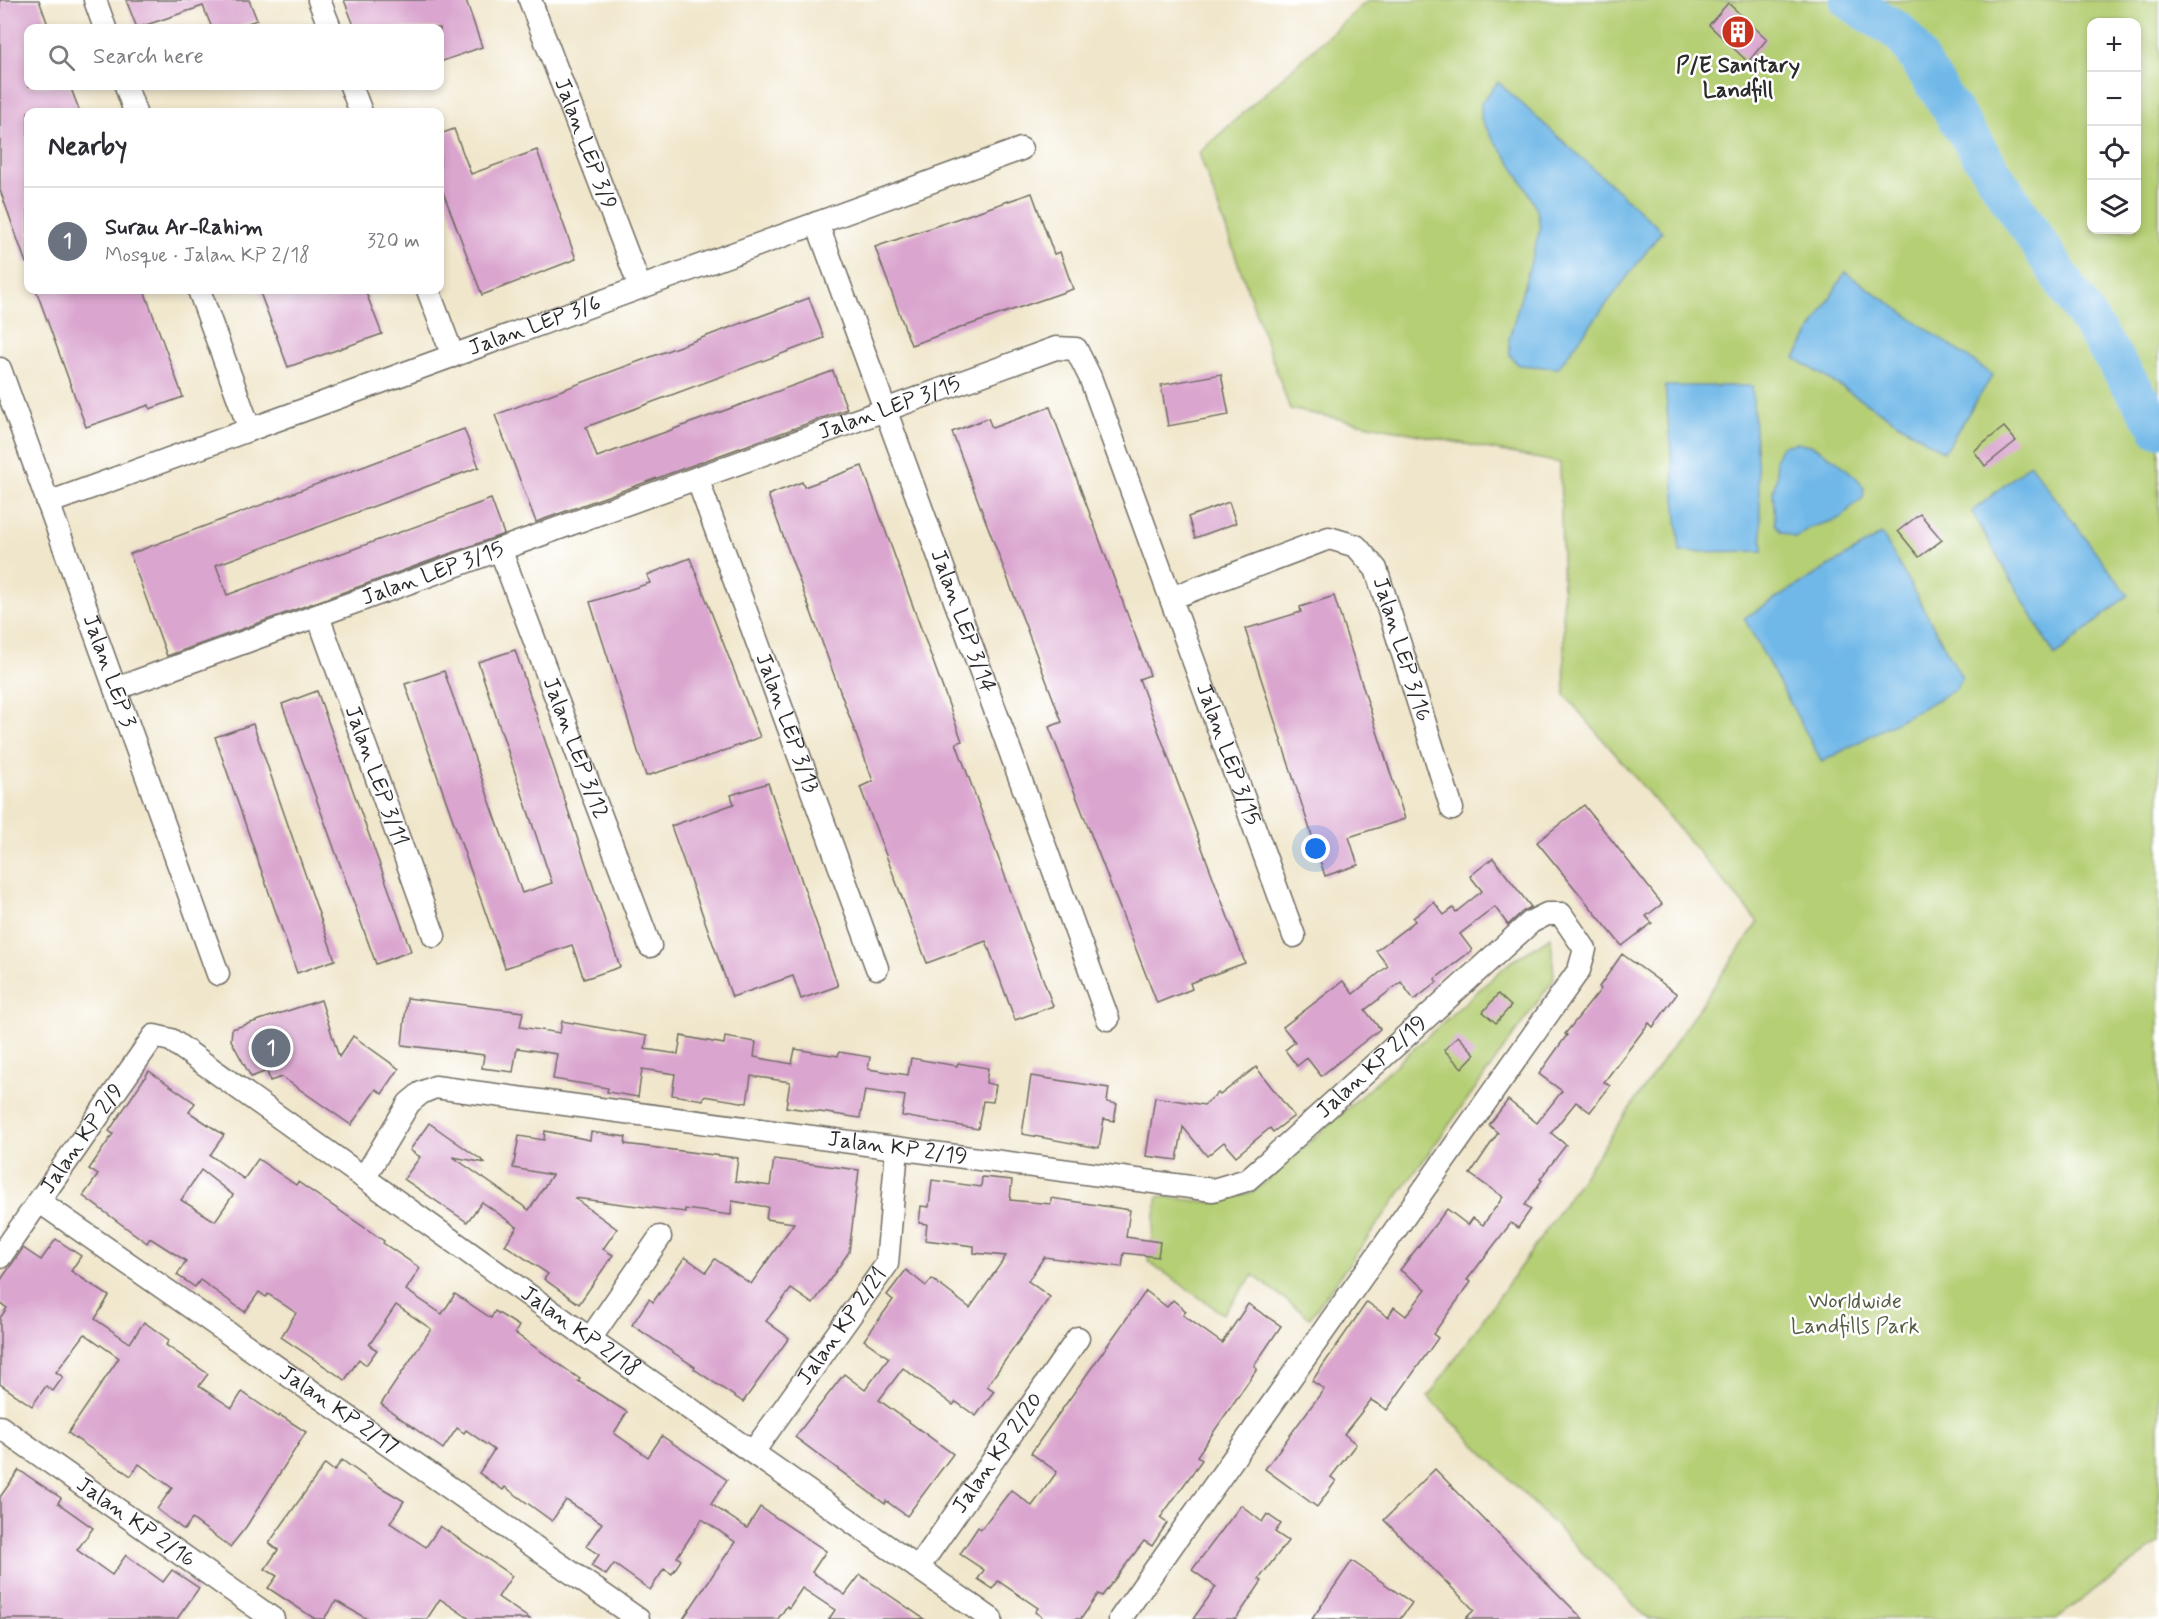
<!DOCTYPE html>
<meta charset="utf-8">
<style>
:root{--surface:#fff;--page:#f2f2f3;--text:#2b2b33;--muted:#7c7c81;--line:#e1e1e2;--accent:#7c3aed}
body{margin:0;font-family:Mynerve,sans-serif;background:var(--page);color:var(--text)}
.controls{position:absolute;right:18px;top:18px;display:grid;overflow:hidden;border-radius:12px;box-shadow:0 3px 9px #0003}
.controls button{width:54px;height:54px;display:grid;place-items:center;padding:0;border:0;border-bottom:2px solid var(--line);background:var(--surface);color:var(--text);font:30px sans-serif}
.you{position:absolute;left:1316px;top:849px;width:21px;height:21px;margin:-15px;border:4px solid #fff;border-radius:50%;background:#1a73e8;box-shadow:0 0 0 9px #1a73e833}
.badge{display:grid;place-items:center;width:39px;height:39px;border-radius:50%;background:var(--accent);color:#fff;font-size:20px;font-weight:700}
.pin{position:absolute;translate:-50% -50%;border:3px solid #fff;box-shadow:0 2px 6px #0006}
.list{margin:0;padding:0;list-style:none}
h2{display:flex;justify-content:space-between;align-items:center;height:78px;margin:0;padding:0 24px;font-size:26px}
h2 small{font-size:20px;font-weight:400;color:var(--muted)}
.list li{display:grid;grid-template-columns:39px 1fr auto;gap:18px;align-items:center;box-sizing:border-box;height:108px;padding:0 24px;border-top:2px solid var(--line)}
.list b{display:block;font-size:22px;white-space:nowrap}
.list p{margin:0;font-size:20px;white-space:nowrap;color:var(--muted)}
.list em{font-size:20px;font-style:normal;color:var(--muted)}
.icon{flex:none;width:33px;height:33px;fill:none;stroke:currentColor;stroke-width:2;stroke-linecap:round;stroke-linejoin:round}
.map{position:relative;flex:none;width:2159px;height:1619px;overflow:hidden}
.search{position:absolute;background:var(--surface);box-shadow:0 3px 9px #0003;left:24px;top:24px;width:420px;height:66px;display:flex;align-items:center;gap:15px;box-sizing:border-box;padding:0 21px;border-radius:12px;color:var(--muted);font-size:22px}
.panel{position:absolute;background:var(--surface);box-shadow:0 3px 9px #0003;left:24px;top:108px;width:420px;height:186px;border-radius:12px}
.map>svg:first-child{display:block}
.green{fill:#b5cf74;stroke:#707d50;stroke-width:1.5;fill-rule:evenodd}
.water{fill:#70b8e8;stroke:#4e728a;stroke-width:1.5}
.lines{fill:none;stroke-linecap:round;stroke-linejoin:round}
.river{stroke:#70b8e8;stroke-width:39}
.building{fill:#daa5cf;fill-rule:evenodd}
.minor-casing{stroke:#706c63;stroke-width:25}
.minor{stroke:#fff;stroke-width:22}
.labels{text-anchor:middle;dominant-baseline:central;stroke-width:5;stroke-linejoin:round;paint-order:stroke}
.poi-label{font-size:22px;font-weight:bold;fill:#2b2b2b;stroke:#fff}
.street-label{font-size:22px;fill:#2b2b2b;stroke:#fff}
.park-label{font-size:22px;fill:#545c41;stroke:#fff}
</style>
<div class="map">
<svg width="2159" height="1619" viewBox="0 0 2159 1619">
<rect width="100%" height="100%" fill="#fff"/>
<filter id="ink" filterUnits="userSpaceOnUse"><feTurbulence type="fractalNoise" baseFrequency=".0167" numOctaves="2"/><feDisplacementMap in="SourceGraphic" scale="12" xChannelSelector="R" yChannelSelector="G"/><feConvolveMatrix kernelMatrix="1 2 1 2 8 2 1 2 1" color-interpolation-filters="sRGB"/></filter>
<filter id="wash" filterUnits="userSpaceOnUse"><feTurbulence type="fractalNoise" baseFrequency=".008" numOctaves="4" result="noise"/><feDisplacementMap in="SourceGraphic" scale="24" xChannelSelector="R" yChannelSelector="G"/><feGaussianBlur stdDeviation="1.35" result="paint"/><feColorMatrix in="noise" values="0 0 0 0 0 0 0 0 0 0 0 0 0 0 0 0 0 1.4 0 .05"/><feComposite in="paint" operator="in"/></filter>
<g filter="url(#wash)">
<rect width="100%" height="100%" fill="#f0e6cb"/>
<g class="green">
<path d="M1368,0H2159V1543L2056,1619H1648L1428,1397L1537,1243L1758,922L1565,695L1560,463L1290,409L1199,153ZM2092,22H2136V230H2092Z"/>
<path d="M1551,937L1554,979L1310,1318L1253,1275L1223,1314L1148,1261L1158,1196L1214,1203L1255,1191L1508,964Z"/>
</g>
<g class="water">
<path d="M1498,82L1662,231L1558,368L1518,365L1510,355L1509,339L1540,229L1537,210L1526,188L1509,160L1492,138L1481,119V103Z"/>
<path d="M1845,272L1993,375L1944,452L1795,358Z"/>
<path d="M1665,386H1752L1763,551L1680,552Z"/>
<path d="M1796,443L1812,445L1836,460L1858,479L1864,488L1863,498L1852,506L1841,518L1809,528L1795,538L1781,532L1775,524L1773,491L1777,476L1775,460L1782,446Z"/>
<path d="M2030,464L2128,595L2055,656L1972,512Z"/>
<path d="M1882,534L1962,678L1955,690L1822,762L1744,618Z"/>
</g>
<g class="lines">
<path class="river" d="M1849,0L1899,32L1906,40L2159,428"/>
</g>
<g id="blocks">
<g class="building">
<path d="M0,0H39L49,28H28V86H70L80,112H28V262L26,263L0,190Z"/>
<path d="M126,0H249L257,20L233,28H212L203,6L137,28Z"/>
<path d="M344,0H466L482,47L440,62V28H355Z"/>
<path d="M1728,3L1767,39L1748,62L1709,25Z"/>
<path d="M454,129L471,174L537,150L576,259L482,295L440,184V134Z"/>
<path d="M1032,193L1054,254L1060,252L1073,289L911,345L875,247Z"/>
<path d="M36,290H144L183,397L150,409L149,405L86,427Z"/>
<path d="M259,290H365L382,334L288,367Z"/>
<path d="M809,298L824,338L586,427L597,457L833,371L847,409L536,522L495,415Z"/>
<path d="M1221,374L1229,415L1168,426L1161,385Z"/>
<path d="M1050,407L1150,675L1139,679L1245,963L1190,983L1192,989L1157,1003L1049,727L1062,722L952,432L988,418L992,428Z"/>
<path d="M2004,427L2016,441L1985,466L1974,451Z"/>
<path d="M464,429L479,467L216,565L227,595L491,499L504,534L167,656L130,554Z"/>
<path d="M862,466L962,741L956,743L1053,1006L1015,1020L986,941L927,963L860,787L873,781L768,495L802,482L804,487Z"/>
<path d="M1229,502L1236,523L1195,538L1188,517Z"/>
<path d="M1920,514L1942,540L1919,557L1898,531Z"/>
<path d="M690,558L760,737L716,754L646,776L590,602L650,583L647,575Z"/>
<path d="M1334,596L1405,819L1349,837L1358,865L1325,876L1245,629L1301,612L1300,607Z"/>
<path d="M515,650L620,967L584,979L572,945L505,968L405,684L444,671L522,893L552,883L478,662Z"/>
<path d="M317,691L411,951L376,964L282,704Z"/>
<path d="M253,724L335,960L297,973L215,737Z"/>
<path d="M768,783L838,986L801,999L793,976L732,997L671,826L734,804L731,795Z"/>
<path d="M1584,805L1662,904L1646,916L1652,923L1622,946L1537,842Z"/>
<path d="M1493,858L1531,907L1522,912L1508,925L1495,907L1460,934L1472,950L1435,979L1437,982L1414,1000L1401,982L1365,1010L1380,1029L1321,1076L1307,1058L1297,1066L1285,1050L1295,1042L1283,1027L1343,981L1353,994L1388,966L1376,951L1415,921L1413,918L1434,902L1444,915L1453,908L1456,912L1482,891L1470,876Z"/>
<path d="M1622,954L1677,994L1653,1027L1649,1023L1604,1082L1610,1086L1590,1112L1576,1102L1551,1133L1566,1145L1540,1179L1542,1180L1525,1205L1531,1209L1518,1228L1511,1223L1467,1280L1471,1282L1433,1334L1438,1338L1387,1410L1371,1400L1344,1434L1356,1444L1331,1477L1336,1481L1317,1507L1265,1469L1324,1389L1312,1381L1367,1302L1388,1317L1394,1307L1406,1316L1426,1289L1400,1270L1447,1209L1468,1225L1473,1218L1483,1225L1503,1197L1470,1174L1498,1133L1489,1125L1508,1100L1537,1123L1562,1091L1539,1074L1567,1035L1565,1034L1601,989L1599,987Z"/>
<path d="M1498,994L1511,1006L1496,1023L1483,1012Z"/>
<path d="M407,998L523,1012L520,1027L560,1033L562,1021L647,1036L645,1049L678,1054L681,1036L724,1044L725,1037L756,1042L754,1057L792,1064L795,1049L838,1056L839,1052L870,1057L868,1069L908,1075L911,1058L957,1066L958,1063L988,1068L986,1083L996,1085L993,1102L983,1101L978,1129L902,1116L905,1096L865,1090L860,1118L786,1107L790,1082L751,1076L747,1103L704,1096L703,1100L672,1095L675,1074L642,1069L638,1097L607,1092L608,1088L553,1079L557,1054L517,1048L513,1072L482,1068L484,1055L402,1045Z"/>
<path d="M321,1000L339,1057L353,1036L399,1069L382,1094L376,1089L351,1125L282,1077L270,1081L267,1071L251,1077L231,1040L232,1029Z"/>
<path d="M1458,1036L1475,1054L1462,1068L1444,1050Z"/>
<path d="M1256,1067L1294,1116L1273,1132L1270,1128L1236,1156L1224,1142L1207,1156L1183,1127L1177,1160L1146,1156L1155,1097L1204,1105L1218,1093L1220,1095Z"/>
<path d="M149,1071L195,1103L189,1112L224,1135L210,1155L244,1179L258,1159L296,1185L298,1182L384,1241L383,1243L420,1268L406,1290L442,1314L455,1294L491,1318L495,1311L519,1326L515,1333L580,1379L578,1381L627,1412L614,1433L648,1457L662,1436L727,1480L711,1504L747,1528L760,1507L826,1551L812,1572L845,1595L860,1575L924,1619H829L835,1610L802,1588L789,1608L787,1606L778,1619H683L735,1542L702,1519L677,1557L681,1560L672,1574L664,1569L650,1590L614,1564L606,1575L591,1566L599,1555L586,1546L602,1523L566,1500L552,1521L505,1487L503,1490L479,1473L494,1450L466,1430L464,1433L457,1428L443,1449L381,1404L431,1329L396,1305L369,1345L377,1350L366,1365L359,1359L345,1380L281,1337L296,1313L268,1294L266,1297L259,1292L245,1312L200,1280L195,1287L177,1275L186,1261L150,1238L147,1243L83,1196L98,1175L89,1169L113,1134L109,1131ZM201,1170L233,1195L215,1221L181,1200Z"/>
<path d="M1031,1076L1109,1088L1107,1102L1117,1104L1114,1121L1104,1119L1099,1148L1022,1134Z"/>
<path d="M429,1123L486,1163L453,1157L529,1210L552,1175L513,1168L519,1136L544,1140L545,1131L590,1140L591,1132L626,1137L625,1144L738,1158L735,1181L770,1186L774,1159L859,1170L849,1252L813,1304L791,1289L766,1321L789,1338L743,1402L694,1369L695,1367L632,1325L649,1299L653,1302L685,1257L706,1272L715,1259L751,1284L794,1223L766,1219L768,1207L732,1201L731,1215L685,1209V1212L574,1198L617,1229L603,1249L613,1255L579,1304L544,1279L548,1274L505,1245L517,1227L482,1202L467,1222L404,1179L420,1157L410,1150Z"/>
<path d="M982,1177L1012,1180L1010,1200L1051,1204V1198L1130,1210L1126,1237L1160,1242L1158,1257L1124,1253L1122,1267L1044,1257L1028,1281L1050,1297L987,1386L994,1391L976,1416L956,1402L953,1405L903,1368L879,1400L953,1454L907,1516L886,1501L885,1504L795,1437L844,1374L865,1390L889,1358L864,1340L893,1300L887,1295L906,1270L926,1286L932,1279L970,1308L1006,1256L974,1253V1246L925,1240L927,1224L919,1223L921,1206L929,1207L932,1180L981,1187Z"/>
<path d="M56,1239L81,1256L71,1271L109,1296L95,1319L130,1343L144,1322L169,1340L166,1345L208,1374L199,1386L232,1408L242,1392L279,1417L280,1415L306,1432L246,1527L230,1547L192,1519L184,1530L157,1509L172,1488L139,1464L131,1476L68,1433L119,1358L85,1334L56,1372L63,1377L53,1391L46,1386L32,1406L0,1384V1318L7,1308L0,1303V1281L23,1248L41,1260Z"/>
<path d="M1146,1291L1167,1307L1173,1300L1186,1311L1183,1315L1222,1343L1248,1304L1281,1326L1254,1366L1257,1369L1197,1456L1202,1460L1160,1518L1167,1523L1152,1546L1144,1541L1102,1596L1098,1594L1081,1619H1045L1035,1612L1038,1608L998,1581L993,1589L978,1579L984,1570L960,1554L978,1527L981,1529L1011,1490L1032,1506L1057,1472L1031,1453Z"/>
<path d="M342,1460L377,1485L404,1501L390,1523L426,1547L440,1526L512,1576L498,1597L530,1619H470L440,1599L427,1619H367L336,1601L324,1619H315L268,1588L277,1576L265,1569L278,1550L269,1543L325,1464L334,1471Z"/>
<path d="M1435,1469L1506,1542L1583,1619H1465L1474,1610L1384,1520Z"/>
<path d="M19,1470L61,1498L58,1503L93,1528L77,1550L112,1575L126,1555L163,1582L172,1570L199,1588L177,1619H0V1497Z"/>
<path d="M1241,1505L1262,1522L1267,1514L1281,1524L1275,1532L1288,1541L1259,1579L1262,1581L1236,1619H1193L1216,1587L1192,1570Z"/>
<path d="M1352,1561L1412,1603L1400,1619H1312Z"/>
</g>
</g>
</g>
<g filter="url(#ink)">
<use href="#blocks" fill-opacity="0" stroke="#706c63" stroke-width="1.5"/>
<g class="lines">
<defs>
<g id="minor">
<path d="M95,0L105,28"/>
<path d="M319,0L330,28"/>
<path id="s1" d="M530,0L640,287"/>
<path d="M126,86L135,112"/>
<path d="M351,86L361,112"/>
<path id="s2" d="M817,223L1108,1019"/>
<path d="M199,290L250,430"/>
<path d="M428,290L453,356"/>
<path id="s3" d="M0,369L218,974"/>
<path id="s4" d="M697,478L877,968"/>
<path id="s5" d="M48,503L1021,149"/>
<path id="s6" d="M500,549L650,946"/>
<path id="s7" d="M1171,598L1329,538L1356,546L1376,569L1452,809"/>
<path id="s8" d="M318,616L434,936"/>
<path id="s9" d="M115,689L1056,348L1076,349L1090,377L1294,936"/>
<path id="s10" d="M364,1178L409,1103L421,1093L435,1087L1213,1190L1247,1180L1270,1160L1531,922L1547,914H1561L1585,949L1579,970L1120,1619"/>
<path id="s11" d="M40,1202L638,1619"/>
<path id="s12" d="M0,1257L154,1036L171,1040L590,1339L991,1619"/>
<path d="M590,1339L660,1237"/>
<path id="s13" d="M0,1427L273,1619"/>
<path id="s14" d="M753,1452L887,1264L897,1149"/>
<path id="s15" d="M918,1568L1078,1338"/>
</g>
</defs>
<use href="#minor" class="minor-casing"/>
<use href="#minor" class="minor"/>
</g>
</g>
<defs>
<symbol id="building-disc" viewBox="-11 -11 22 22"><circle r="9.5" fill="#c8321e" stroke="#fff"/><path d="M-4-6H4V6H1V3H-1V6H-4ZM-2.5-4.3h1.7v1.8h-1.7ZM.8-4.3h1.7v1.8H.8ZM-2.5-1h1.7V.8h-1.7ZM.8-1h1.7V.8H.8Z" fill="#fff"/></symbol>
</defs>
<g fill-rule="evenodd">
<use href="#building-disc" x="1719" y="13" width="38" height="38"/>
</g>
<g class="labels">
<g class="poi-label">
<text x="1738" y="66">P/E Sanitary<tspan x="1738" dy="25">Landfill</tspan></text>
</g>
<g class="street-label">
<text stroke="none"><textPath href="#s1" startOffset="154">Jalan LEP 3/9</textPath></text>
<text stroke="none"><textPath href="#s5" startOffset="518">Jalan LEP 3/6</textPath></text>
<text stroke="none"><textPath href="#s9" startOffset="824">Jalan LEP 3/15</textPath></text>
<text stroke="none"><textPath href="#s9" startOffset="338">Jalan LEP 3/15</textPath></text>
<text stroke="none"><textPath href="#s2" startOffset="424">Jalan LEP 3/14</textPath></text>
<text stroke="none"><textPath href="#s7" startOffset="312">Jalan LEP 3/16</textPath></text>
<text stroke="none"><textPath href="#s3" startOffset="321">Jalan LEP 3</textPath></text>
<text stroke="none"><textPath href="#s4" startOffset="261">Jalan LEP 3/13</textPath></text>
<text stroke="none"><textPath href="#s6" startOffset="213">Jalan LEP 3/12</textPath></text>
<text stroke="none"><textPath href="#s9" startOffset="1454">Jalan LEP 3/15</textPath></text>
<text stroke="none"><textPath href="#s8" startOffset="170">Jalan LEP 3/11</textPath></text>
<text stroke="none"><textPath href="#s10" startOffset="1107">Jalan KP 2/19</textPath></text>
<text stroke="none"><textPath href="#s12" startOffset="144">Jalan KP 2/9</textPath></text>
<text stroke="none"><textPath href="#s10" startOffset="585">Jalan KP 2/19</textPath></text>
<text stroke="none"><textPath href="#s14" startOffset="154">Jalan KP 2/21</textPath></text>
<text stroke="none"><textPath href="#s12" startOffset="789">Jalan KP 2/18</textPath></text>
<text stroke="none"><textPath href="#s11" startOffset="364">Jalan KP 2/17</textPath></text>
<text stroke="none"><textPath href="#s15" startOffset="140">Jalan KP 2/20</textPath></text>
<text stroke="none"><textPath href="#s13" startOffset="166">Jalan KP 2/16</textPath></text>
</g>
<g class="park-label">
<text x="1855" y="1302">Worldwide<tspan x="1855" dy="25">Landfills Park</tspan></text>
</g>
</g>
</svg>
<div class="controls">
<button>+</button>
<button>−</button>
<button><svg class="icon" aria-label="locate" viewBox="0 0 24 24"><circle cx="12" cy="12" r="6"/><path d="M12 2v4M12 18v4M2 12h4M18 12h4"/></svg></button>
<button><svg class="icon" aria-label="layers" viewBox="0 0 24 24"><path d="M12 4l9 5-9 5-9-5zM3 14l9 5 9-5"/></svg></button>
</div>
<div class="you"></div>
<div class="pin badge" style="left:271px;top:1048px;background:#6b7280">1</div>
<div class="search"><svg class="icon" aria-label="search" viewBox="0 0 24 24"><circle cx="10" cy="10" r="6"/><path d="M15 15l6 6"/></svg>Search here</div>
<section class="panel">
<h2>Nearby<small></small></h2>
<ul class="list">
<li><span class="badge" style="background:#6b7280">1</span><div><b>Surau Ar-Rahim</b><p>Mosque · Jalan KP 2/18</p></div><em>320 m</em></li>
</ul>
</section>
</div>
